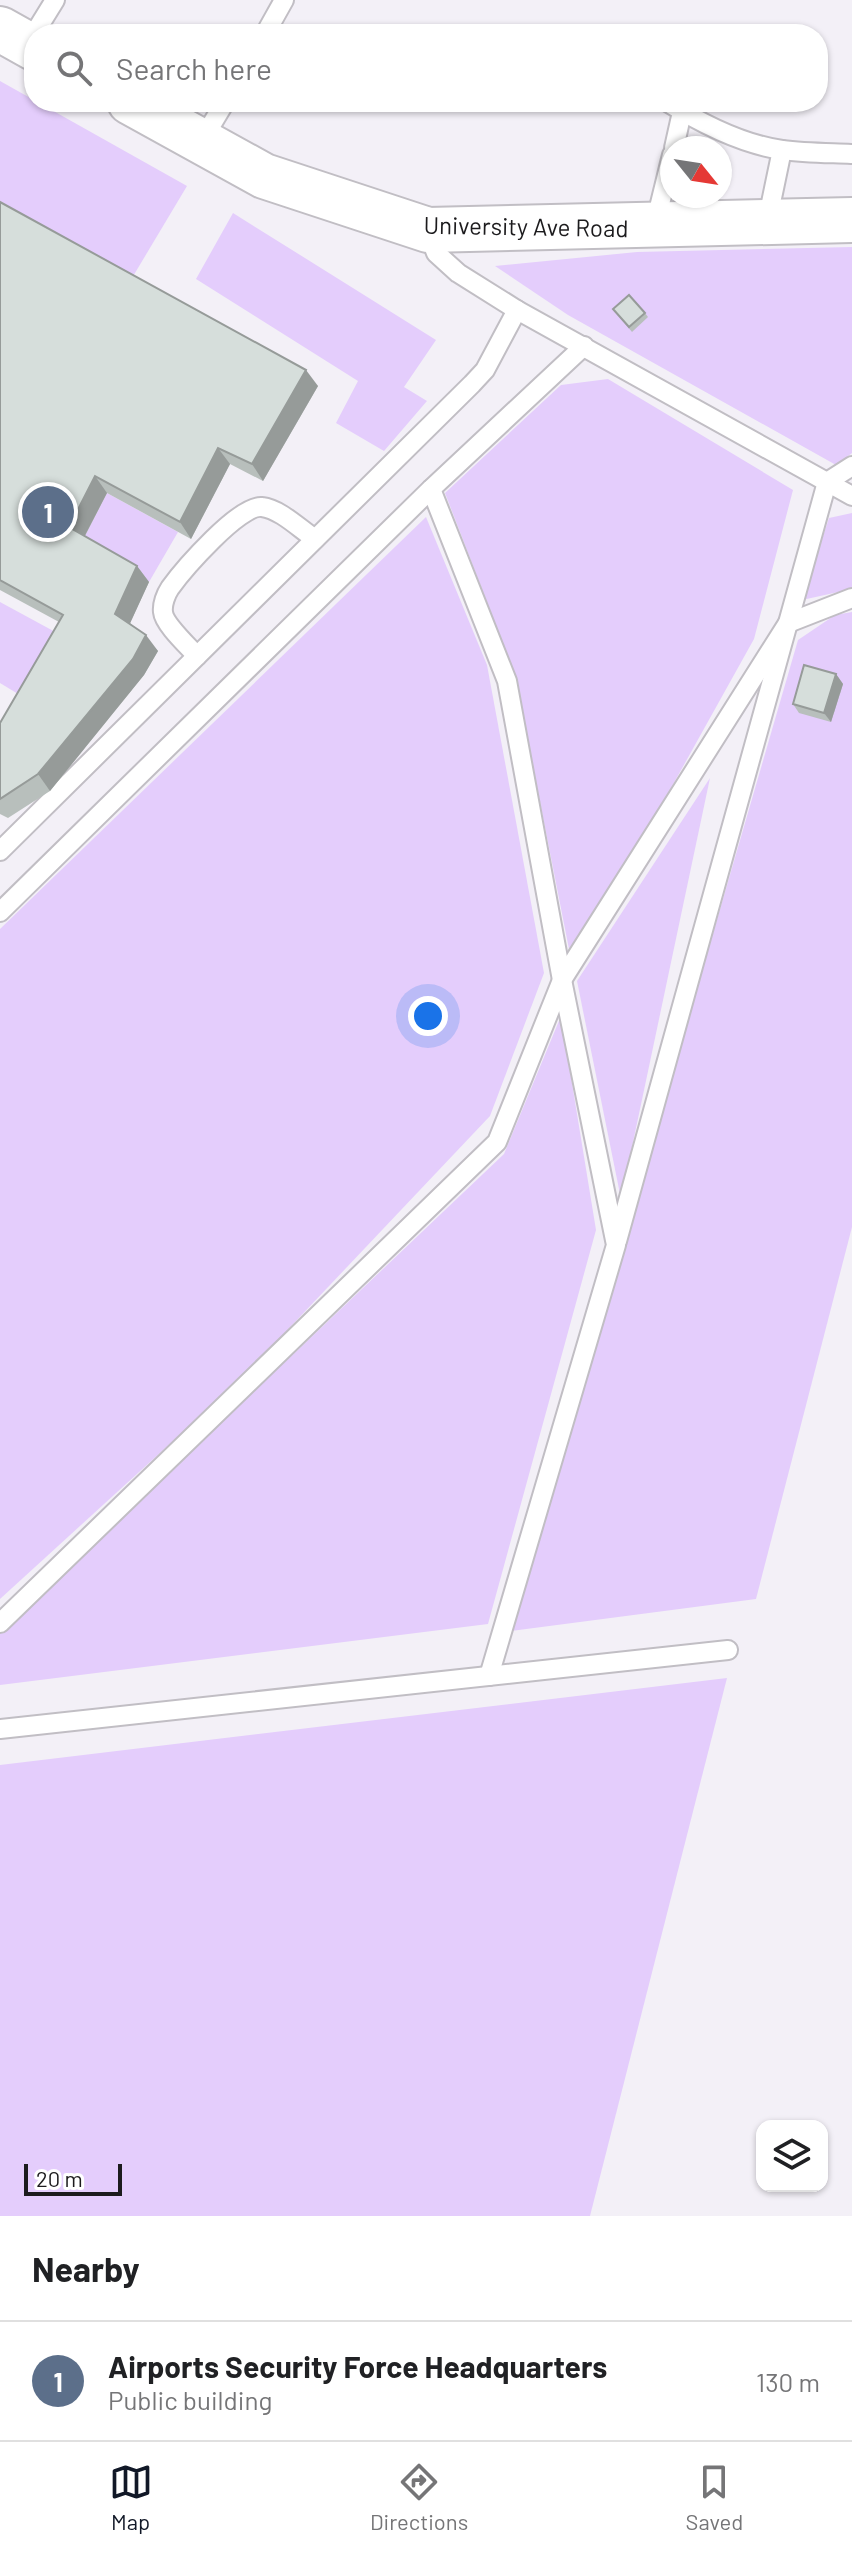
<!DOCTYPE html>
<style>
:root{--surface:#fff;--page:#f6f6f6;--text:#202124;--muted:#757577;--line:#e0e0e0;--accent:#111827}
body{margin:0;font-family:Barlow,sans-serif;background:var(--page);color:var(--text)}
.controls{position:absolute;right:24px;bottom:24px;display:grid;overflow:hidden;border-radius:16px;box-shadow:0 2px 6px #0004}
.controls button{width:72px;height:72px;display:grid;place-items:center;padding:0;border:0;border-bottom:2px solid var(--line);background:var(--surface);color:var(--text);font:40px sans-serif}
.compass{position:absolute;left:660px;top:136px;width:72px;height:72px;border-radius:50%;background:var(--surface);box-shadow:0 2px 6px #0004;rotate:120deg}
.scale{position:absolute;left:24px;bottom:20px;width:98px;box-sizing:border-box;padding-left:8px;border:4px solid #1c1b1d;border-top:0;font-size:22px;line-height:28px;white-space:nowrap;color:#1c1b1d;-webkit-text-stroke:6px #fff;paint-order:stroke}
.you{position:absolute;left:428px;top:1016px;width:28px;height:28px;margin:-20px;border:6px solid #fff;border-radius:50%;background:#1a73e8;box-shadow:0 0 0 12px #1a73e833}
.badge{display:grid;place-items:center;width:52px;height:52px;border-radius:50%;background:var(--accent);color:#fff;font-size:26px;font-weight:700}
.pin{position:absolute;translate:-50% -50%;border:4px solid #fff;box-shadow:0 2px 8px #0006}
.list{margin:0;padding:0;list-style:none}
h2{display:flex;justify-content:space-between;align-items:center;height:104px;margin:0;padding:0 32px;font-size:34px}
h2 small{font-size:26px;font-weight:400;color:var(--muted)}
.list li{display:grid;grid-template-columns:52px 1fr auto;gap:24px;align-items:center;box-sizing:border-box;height:120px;padding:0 32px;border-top:2px solid var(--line)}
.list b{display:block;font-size:30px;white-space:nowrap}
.list p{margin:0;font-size:26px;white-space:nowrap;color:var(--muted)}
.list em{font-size:26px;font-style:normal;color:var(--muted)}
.icon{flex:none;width:44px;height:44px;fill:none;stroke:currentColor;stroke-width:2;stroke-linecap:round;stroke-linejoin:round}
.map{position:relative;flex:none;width:852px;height:2216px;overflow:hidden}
.search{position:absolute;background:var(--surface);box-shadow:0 2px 6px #0004;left:24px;right:24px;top:24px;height:88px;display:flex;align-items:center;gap:20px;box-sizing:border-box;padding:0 28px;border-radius:32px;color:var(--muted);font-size:30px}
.sheet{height:224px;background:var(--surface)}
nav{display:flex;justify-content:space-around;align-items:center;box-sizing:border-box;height:112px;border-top:2px solid var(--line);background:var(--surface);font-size:22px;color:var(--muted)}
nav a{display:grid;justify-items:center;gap:4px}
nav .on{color:var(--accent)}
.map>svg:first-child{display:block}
.green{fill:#e4cdfc}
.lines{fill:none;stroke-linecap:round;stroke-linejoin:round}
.service-casing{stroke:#c1bec4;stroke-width:22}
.tertiary-casing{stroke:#c1bec4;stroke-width:48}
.service{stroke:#fff;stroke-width:18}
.tertiary{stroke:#fff;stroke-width:44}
.wall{fill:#b8bfbc}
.shaded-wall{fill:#969b99}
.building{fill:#d6dedb;stroke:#969b99;stroke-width:2}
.labels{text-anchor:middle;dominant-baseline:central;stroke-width:6;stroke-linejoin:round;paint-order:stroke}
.street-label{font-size:24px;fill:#1c1b1d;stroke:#fff}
</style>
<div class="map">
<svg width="852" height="2216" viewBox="0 0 852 2216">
<rect width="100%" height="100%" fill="#f3f0f7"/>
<g class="green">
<path d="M0,81L187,186L129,283L0,212Z"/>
<path d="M233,213L436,340L404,387L427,401L384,451L336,423L358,381L196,279Z"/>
<path d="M852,247V453L836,465L568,315L495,266L637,252Z"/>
<path d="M608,379L793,490L754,639L661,806L569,949L515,675L445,493L561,385Z"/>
<path d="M107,493L178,532L149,582L81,543Z"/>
<path d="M852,513V589L802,600L829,518Z"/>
<path d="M426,517L487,665L544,973L490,1116L241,1379L0,1599V929Z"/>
<path d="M0,602L70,640L33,703L0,683Z"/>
<path d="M852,612V1227L756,1599L511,1631L798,640L835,615Z"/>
<path d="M710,778L621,1199L577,981Z"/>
<path d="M561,1016L596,1230L488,1624L0,1685V1633L504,1154Z"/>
<path d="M727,1678L590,2216H0V1765Z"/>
</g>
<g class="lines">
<defs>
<g id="service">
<path d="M34,34L55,0"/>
<path d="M265,34L284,0"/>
<path d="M667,102C702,124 741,144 782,150C805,153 829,153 851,154"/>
<path d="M201,142L225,102"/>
<path d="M674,148L682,112"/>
<path d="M767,222L782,150"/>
<path d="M655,224L672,155"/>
<path d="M428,232L436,253L458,273L517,310L852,496"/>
<path d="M431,489L507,681L562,980L616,1245L489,1676"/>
<path d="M197,656C188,646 164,624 163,612C162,604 166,594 170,588C183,570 240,504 262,507C280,509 300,529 315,539"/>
<path d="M0,851L472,384L485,370L517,310"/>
<path d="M0,912L431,489L584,346"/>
<path d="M617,1241L827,482L852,466"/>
<path d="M0,1623L497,1142L562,980L788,623L852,598"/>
<path d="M0,1729L728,1650"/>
</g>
<g id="tertiary">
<path d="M0,29L34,48"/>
<path d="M130,102L264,176L428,230L852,220"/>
</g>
</defs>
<use href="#service" class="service-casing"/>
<use href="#tertiary" class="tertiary-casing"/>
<use href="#service" class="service"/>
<use href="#tertiary" class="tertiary"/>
</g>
<g class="wall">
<path d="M0,202L318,386L263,481L230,464L191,539L107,493L85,536L137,566L149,582L130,623L158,651L144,675L50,791L8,818L0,814V723L59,622L0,590Z"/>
<path d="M613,309L645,313L648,317L632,332Z"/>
<path d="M836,674L843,684L831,722L799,713L793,704Z"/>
</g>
<g class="shaded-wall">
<path d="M306,370L318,386L263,481L252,464Z"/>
<path d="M218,448L230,464L191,539L180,522Z"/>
<path d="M95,476L107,493L81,543L69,527Z"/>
<path d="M137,566L149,582L127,630L115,614Z"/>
<path d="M146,635L158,651L144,675L50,791L38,774Z"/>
<path d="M836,674L843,684L831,722L824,713Z"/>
</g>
<g class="building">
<path d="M0,202L306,370L252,464L218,448L180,522L95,476L69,527L137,566L115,614L146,635L133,659L38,774L0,799V723L63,615L0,580Z"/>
<path d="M629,295L645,313L629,327L613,309Z"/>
<path d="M804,665L836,674L824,713L793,704Z"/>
</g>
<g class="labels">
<g class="street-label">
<text transform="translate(526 226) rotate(1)">University Ave Road</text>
</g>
</g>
</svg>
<div class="controls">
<button><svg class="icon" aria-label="layers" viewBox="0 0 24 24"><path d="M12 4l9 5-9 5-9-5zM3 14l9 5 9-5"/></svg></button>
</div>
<svg class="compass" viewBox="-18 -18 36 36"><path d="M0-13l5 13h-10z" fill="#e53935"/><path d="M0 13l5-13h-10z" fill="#757577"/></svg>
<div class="scale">20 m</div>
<div class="you"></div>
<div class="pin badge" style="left:48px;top:512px;background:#5c6f8a">1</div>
<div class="search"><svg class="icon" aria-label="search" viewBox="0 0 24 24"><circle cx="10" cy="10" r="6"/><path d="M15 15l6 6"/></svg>Search here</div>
</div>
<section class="sheet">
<h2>Nearby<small></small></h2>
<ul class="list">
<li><span class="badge" style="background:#5c6f8a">1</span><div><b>Airports Security Force Headquarters</b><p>Public building</p></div><em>130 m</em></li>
</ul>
</section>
<nav>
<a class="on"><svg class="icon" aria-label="map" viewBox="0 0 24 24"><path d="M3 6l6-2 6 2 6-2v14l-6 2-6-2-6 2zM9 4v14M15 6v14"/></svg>Map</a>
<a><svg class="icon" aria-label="directions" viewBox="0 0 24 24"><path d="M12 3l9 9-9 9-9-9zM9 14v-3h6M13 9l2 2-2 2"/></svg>Directions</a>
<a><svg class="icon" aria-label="saved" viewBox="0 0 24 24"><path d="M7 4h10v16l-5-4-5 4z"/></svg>Saved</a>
</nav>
